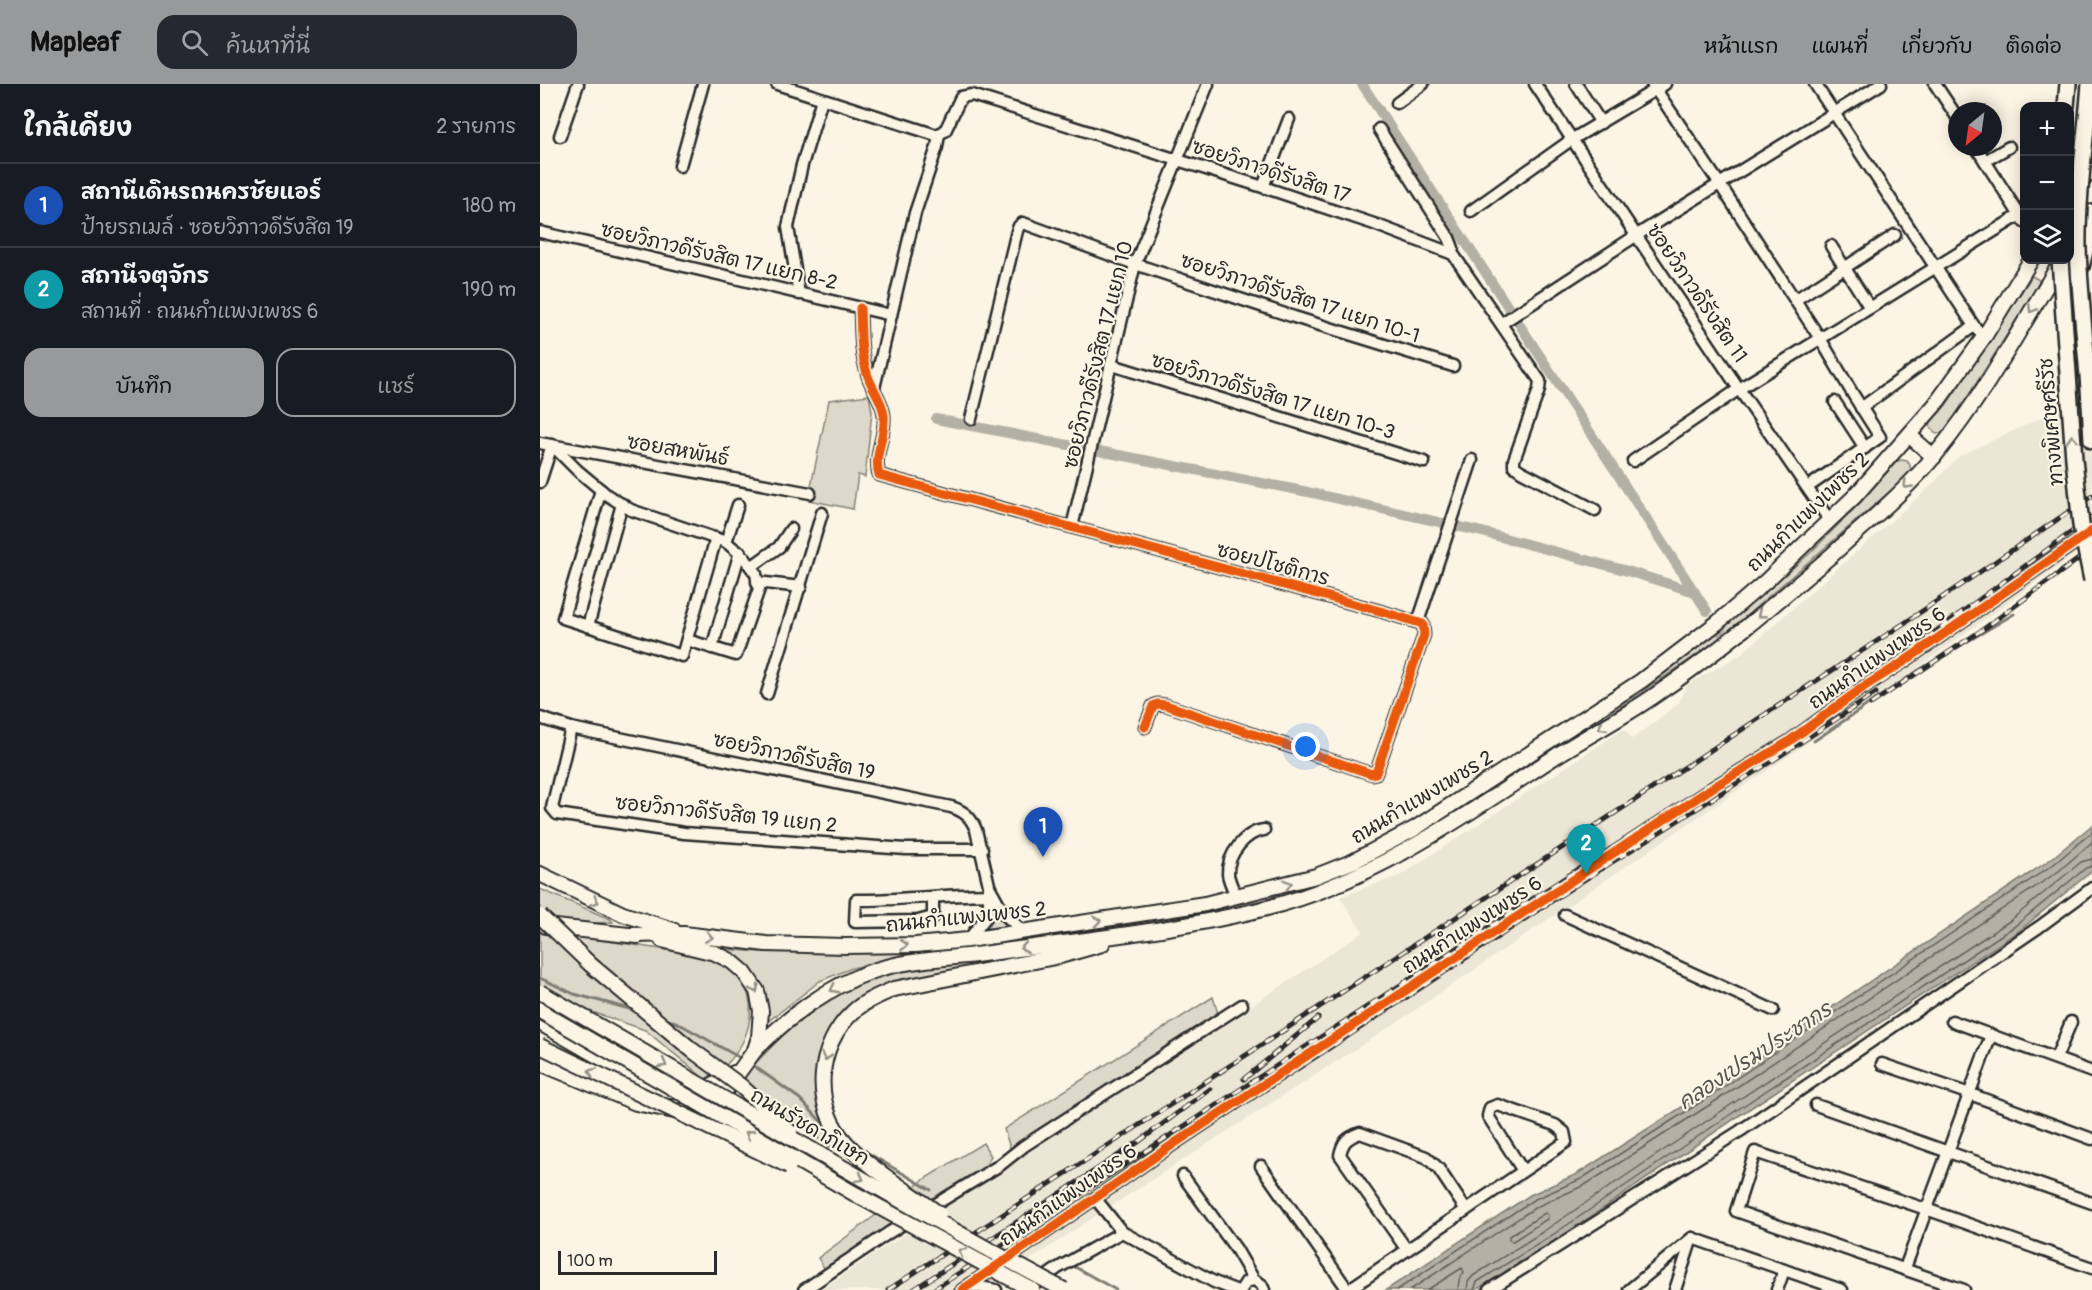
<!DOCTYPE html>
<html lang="th">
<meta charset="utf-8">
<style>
:root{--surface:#171b24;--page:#242831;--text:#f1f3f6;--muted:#9ea1a6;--line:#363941;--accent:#98999b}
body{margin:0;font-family:Pangolin,"Playpen Sans Thai",sans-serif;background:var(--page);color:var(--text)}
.controls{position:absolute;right:18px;top:18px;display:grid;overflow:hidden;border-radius:12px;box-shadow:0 3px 15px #0003}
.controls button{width:54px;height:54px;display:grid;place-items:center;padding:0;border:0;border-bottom:2px solid var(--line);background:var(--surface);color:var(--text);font:30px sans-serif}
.compass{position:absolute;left:1408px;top:18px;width:54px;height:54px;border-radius:50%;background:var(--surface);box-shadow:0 3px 15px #0003;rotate:209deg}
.scale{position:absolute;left:18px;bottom:15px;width:159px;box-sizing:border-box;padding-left:6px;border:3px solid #2b2b2b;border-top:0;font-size:16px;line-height:21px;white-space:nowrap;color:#2b2b2b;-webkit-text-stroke:4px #fcf5e5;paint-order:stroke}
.you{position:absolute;left:766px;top:663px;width:21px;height:21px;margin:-15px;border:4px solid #fff;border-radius:50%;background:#1a73e8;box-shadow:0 0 0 9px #1a73e833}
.badge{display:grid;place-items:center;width:39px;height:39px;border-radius:50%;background:var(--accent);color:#fff;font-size:20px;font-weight:700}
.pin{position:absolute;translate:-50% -50px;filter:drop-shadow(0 2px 3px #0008)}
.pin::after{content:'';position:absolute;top:32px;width:21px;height:18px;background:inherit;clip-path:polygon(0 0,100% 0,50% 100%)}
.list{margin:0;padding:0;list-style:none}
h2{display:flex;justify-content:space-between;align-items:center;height:78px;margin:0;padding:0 24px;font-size:26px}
h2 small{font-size:20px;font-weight:400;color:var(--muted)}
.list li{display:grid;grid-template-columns:39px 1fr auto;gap:18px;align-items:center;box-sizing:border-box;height:84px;padding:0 24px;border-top:2px solid var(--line)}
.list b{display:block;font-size:22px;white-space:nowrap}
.list p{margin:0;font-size:20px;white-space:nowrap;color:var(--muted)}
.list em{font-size:20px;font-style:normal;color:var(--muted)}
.actions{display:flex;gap:12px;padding:18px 24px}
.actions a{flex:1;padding:14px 0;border:2px solid var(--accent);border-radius:18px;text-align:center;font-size:21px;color:var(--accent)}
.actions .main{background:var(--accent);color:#111}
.icon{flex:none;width:33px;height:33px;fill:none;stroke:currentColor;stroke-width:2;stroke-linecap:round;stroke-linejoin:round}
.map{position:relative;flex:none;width:1552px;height:1206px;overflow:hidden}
header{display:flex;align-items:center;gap:36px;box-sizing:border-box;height:84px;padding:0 30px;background:var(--accent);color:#111}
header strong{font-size:28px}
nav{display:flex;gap:33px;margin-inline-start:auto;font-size:21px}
.search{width:420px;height:54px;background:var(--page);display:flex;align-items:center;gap:15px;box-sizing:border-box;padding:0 21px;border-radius:18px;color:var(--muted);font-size:22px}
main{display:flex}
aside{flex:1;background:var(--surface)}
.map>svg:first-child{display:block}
.built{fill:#ece6d7}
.green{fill:#ded8ca;stroke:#84827a;stroke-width:1.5}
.water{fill:#b4b0a5;stroke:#7d7b74;stroke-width:1.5}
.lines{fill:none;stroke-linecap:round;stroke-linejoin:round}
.shore{stroke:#62605c;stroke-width:1.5}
.stream{stroke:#7d7b74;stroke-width:3}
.canal{stroke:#b4b0a5;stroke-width:10}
.minor-casing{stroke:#2b2b2b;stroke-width:15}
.major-casing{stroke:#2b2b2b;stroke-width:18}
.highway-casing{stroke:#2b2b2b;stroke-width:20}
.minor{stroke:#fcf5e5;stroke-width:10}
.major{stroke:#fcf5e5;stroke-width:14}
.highway{stroke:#fcf5e5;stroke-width:15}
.rail-casing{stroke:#2b2b2b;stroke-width:5}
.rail{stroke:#fcf5e5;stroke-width:3;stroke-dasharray:9;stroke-linecap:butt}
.major-bridge-casing{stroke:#2b2b2b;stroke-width:18;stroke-linecap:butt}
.highway-bridge-casing{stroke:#2b2b2b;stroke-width:20;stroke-linecap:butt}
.major-bridge{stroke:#fcf5e5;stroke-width:14}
.highway-bridge{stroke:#fcf5e5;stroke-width:15}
.cycleway-casing{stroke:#fcf5e5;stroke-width:13}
.cycleway{stroke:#e8590c;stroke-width:9}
.oneway{stroke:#949088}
.labels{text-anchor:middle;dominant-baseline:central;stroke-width:4.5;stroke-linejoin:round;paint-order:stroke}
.street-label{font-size:20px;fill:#2b2b2b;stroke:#fcf5e5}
.water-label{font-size:21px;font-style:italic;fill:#545350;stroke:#fcf5e5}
</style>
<header>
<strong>Mapleaf</strong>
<div class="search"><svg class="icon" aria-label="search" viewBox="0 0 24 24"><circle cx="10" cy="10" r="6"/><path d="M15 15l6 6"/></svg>ค้นหาที่นี่</div>
<nav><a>หน้าแรก</a><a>แผนที่</a><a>เกี่ยวกับ</a><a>ติดต่อ</a></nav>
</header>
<main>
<aside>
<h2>ใกล้เคียง<small>2 รายการ</small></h2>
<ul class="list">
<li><span class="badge" style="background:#1a4fb4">1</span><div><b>สถานีเดินรถนครชัยแอร์</b><p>ป้ายรถเมล์ · ซอยวิภาวดีรังสิต 19</p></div><em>180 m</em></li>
<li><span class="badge" style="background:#0f9aa8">2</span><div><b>สถานีจตุจักร</b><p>สถานที่ · ถนนกำแพงเพชร 6</p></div><em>190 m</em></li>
</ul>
<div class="actions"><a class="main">บันทึก</a><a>แชร์</a></div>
</aside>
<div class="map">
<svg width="1552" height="1206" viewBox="0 0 1552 1206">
<rect width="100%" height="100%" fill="#fcf5e5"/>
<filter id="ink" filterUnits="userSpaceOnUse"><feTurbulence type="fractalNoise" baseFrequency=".0167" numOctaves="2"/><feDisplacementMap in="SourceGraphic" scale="12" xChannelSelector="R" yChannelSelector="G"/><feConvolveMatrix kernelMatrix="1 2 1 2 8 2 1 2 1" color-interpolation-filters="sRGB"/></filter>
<g filter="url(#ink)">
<path class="built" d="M1552,245V458L1376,585L853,941L551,1135L445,1206H280L823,848L800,813L861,791L1084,645L1092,655L1138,620L1147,601L1200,571L1390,403L1419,372L1505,332Z"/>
<g class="green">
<path d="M1492,192L1501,197L1413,336L1405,348L1396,350L1390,343L1391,338L1407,320Z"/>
<path d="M329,311L332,328L325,393L318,391L313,425L268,416L289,316Z"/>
<path d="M1362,376L1367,377C1372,382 1371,386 1368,392L1177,557L1040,650L873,757L789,798L727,818L668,830L558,849L357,874L312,884L280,897L226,939C226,933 228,926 227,920C225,901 198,875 184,865L219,868H368L433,862L585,841L723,816L788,794L869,755L1123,590L1173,552L1268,471L1320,419L1357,377Z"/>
<path d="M0,805L70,835L73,838L56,839L0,835Z"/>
<path d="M454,824L467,842L450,844L448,843Z"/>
<path d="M0,847L154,870C169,875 185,879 196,891C221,917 210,955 188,979C182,986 173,990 165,995L105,946L35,922L0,904Z"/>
<path d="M515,866L374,896L297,938L278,1004L311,1072L287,1061L199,996L249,945L282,919L311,900L373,884Z"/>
<path d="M673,913L678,930L471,1067L464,1045Z"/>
<path d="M443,1059L451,1072L443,1086L286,1187L278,1174L386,1094Z"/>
</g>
<path class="water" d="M1552,741V787L1479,847L1200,1031L1012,1159L936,1206H846L990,1111L1037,1090L1178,1000L1511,775Z"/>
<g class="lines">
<g class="shore">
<path d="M1005,1129L1008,1131L1007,1135L973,1157L969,1156V1152Z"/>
<path d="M857,1206L993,1116L1041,1095L1181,1005L1514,780L1552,748"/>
<path d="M870,1206L996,1123L1045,1101L1185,1011L1519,787L1552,758"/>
<path d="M887,1206L922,1184L924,1188L919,1196L918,1206"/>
<path d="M927,1206L928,1198L933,1192L1004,1147L1192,1020L1471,836L1541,778L1552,775"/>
<path d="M934,1206L937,1198L1008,1154L1197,1026L1475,842L1546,784L1552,782"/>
</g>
<g class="stream">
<path d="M1274,657L1379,586L1474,530"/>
<path d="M0,894L34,910L97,927"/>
<path d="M124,935L136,938L202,975"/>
<path d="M214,982L260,1015L290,1047"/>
<path d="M321,1065L391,1106"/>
<path d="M535,1183L576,1206"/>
</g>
<g class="canal">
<path d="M822,0L1167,527"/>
<path d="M396,335L768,408L942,448L1084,486L1155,508"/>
<path d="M1181,548L1183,549"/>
</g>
<defs>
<g id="minor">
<path d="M237,0L396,51L405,47L421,13L432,11L723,103L834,140L913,170L1000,297L999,306L974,376V382L981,387L1055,426"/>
<path d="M995,0L1199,305L1290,437"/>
<path d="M1036,0L1061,39"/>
<path d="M1112,0L1179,99L1281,256L1314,312L1340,353L1268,403"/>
<path d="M1275,0L1434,242L1444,253"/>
<path d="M1395,0L1417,33"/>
<path d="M857,19L883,0"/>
<path d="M839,45L909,154L913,164L911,169"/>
<path d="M20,52L38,0"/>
<path d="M1436,63L1484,138"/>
<path d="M1445,77L1469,63"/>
<path d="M140,82L163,0"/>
<path d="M723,103L749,35"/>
<path d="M931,127L1031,56L1125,0"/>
<path d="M0,148L351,231"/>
<path d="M1291,162L1330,224"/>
<path d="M259,210L248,143L262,81L282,15"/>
<path d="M1255,216L1355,151"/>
<path d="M320,224C321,246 320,268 327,289C331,304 342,315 344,331C346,352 333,371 339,391L840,527L883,540L884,551L836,689L832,690L626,621L617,620L613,622L605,643"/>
<path d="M962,239L1097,151L1341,0"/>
<path d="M572,281L884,378"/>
<path d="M334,304L375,129L397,63L399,50"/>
<path d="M1295,318L1325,364"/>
<path d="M1321,324L1434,242"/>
<path d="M431,335L477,147L479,142L483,139L595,180L754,233L913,282"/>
<path d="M0,359L270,409"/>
<path d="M1093,377L1199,305L1480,131"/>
<path d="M0,398L12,361L37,386L67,411L91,426L186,458L204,473L216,490L219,505L196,571L147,556"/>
<path d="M61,406L23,534L142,572L176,454"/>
<path d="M532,443L595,180L668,0"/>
<path d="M186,458L198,421"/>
<path d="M211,483L239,463L251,445"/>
<path d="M217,498L261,503"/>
<path d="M878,538L932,376"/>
<path d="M48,542L82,420"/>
<path d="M172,564L200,468"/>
<path d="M227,610L282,429"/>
<path d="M0,634L31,644L411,723C424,727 431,733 436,746L449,801V818L447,832L428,856"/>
<path d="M31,644L12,724L17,730L144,749L366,765H442"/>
<path d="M450,804L465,831L484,848"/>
<path d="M393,813V833L378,837L315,838L316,816C361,816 405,811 449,810"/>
<path d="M696,813C694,806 689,798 688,790C687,771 705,748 724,746"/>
<path d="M1025,831L1233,926"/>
<path d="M1412,937L1552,988"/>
<path d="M1516,974L1531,938"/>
<path d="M1342,980L1430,1010L1552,1055"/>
<path d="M1276,1021L1552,1119"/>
<path d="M721,1082L808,1206"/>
<path d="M643,1092L696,1165L714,1196"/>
<path d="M555,1114L582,1148"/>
<path d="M1152,1154L1302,1206"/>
<path d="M867,1166L800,1071C803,1057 807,1054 820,1049L886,1073L898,1084L926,1126"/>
<path d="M1365,1184L1451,951"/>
<path d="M429,1201L456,1206"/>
<path d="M264,1206L350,1148L460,1081L484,1062L702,921"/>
<path d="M422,1206L635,1059L1172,704L1248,658L1325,602L1362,579L1552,447"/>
<path d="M487,1206L518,1184L582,1148L674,1198L695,1206"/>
<path d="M701,1206L706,1198L714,1196L721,1200L724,1206"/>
<path d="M808,1206C881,1157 953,1107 1026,1058L1024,1048L1015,1041L958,1021L950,1024L948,1032L983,1087"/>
<path d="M949,1206L1200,1047L1499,843L1552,804"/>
<path d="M1089,1206L1152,1154L1135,1206"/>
<path d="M1237,1206L1244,1186"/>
<path d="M1424,1206L1196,1127L1215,1068L1386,1125L1552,1184"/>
</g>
<g id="major">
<path d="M1530,116L1552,83"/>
<path d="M1530,164L1552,128"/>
<path d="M1370,352L1394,373"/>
<path d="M0,790L83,830L133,846"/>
<path d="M6,842L98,852"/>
<path d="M90,851L144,850L226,860L305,862L376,861L428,856L665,820L776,792L814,777L874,745L1101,597L1177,539L1225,498L1315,412L1395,321L1444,253L1491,176"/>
<path d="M354,905L520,872L562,860"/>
<path d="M0,939L99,996L126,1007L160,1008L194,989"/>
<path d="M215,966C249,933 286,903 333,887C368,875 407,875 443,870C538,856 635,847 727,824C835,796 924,732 1016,672C1047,652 1080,635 1111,614C1175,571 1235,520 1293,470C1328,438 1366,407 1396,370C1445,310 1482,241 1522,176"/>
<path d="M0,979L96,1019L139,1028L177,1018L215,966L219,953L221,927L217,907L204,888L191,877L175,869L122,856"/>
</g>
<g id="highway">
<path d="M1526,22L1528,0"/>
<path d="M1541,183L1552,140"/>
<path d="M1550,320L1552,356"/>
</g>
</defs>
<use href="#minor" class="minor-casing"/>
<use href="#major" class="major-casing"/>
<use href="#highway" class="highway-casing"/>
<use href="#minor" class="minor"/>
<use href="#major" class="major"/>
<use href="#highway" class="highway"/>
<defs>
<g id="rail">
<path d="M1326,609L1437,531L1552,446"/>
<path d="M1331,620L1445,544L1552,465"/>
<path d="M704,995L778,934"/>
<path d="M348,1206L1363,540L1552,412"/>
<path d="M373,1206L597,1059L670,1005"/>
<path d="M393,1206L1029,791L1239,659L1321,602L1552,433"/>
<path d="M416,1206L814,948L1036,801L1246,668L1336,609"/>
</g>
</defs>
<use href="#rail" class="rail-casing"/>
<use href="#rail" class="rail"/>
<defs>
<g id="major-bridge">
<path d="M0,832L51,881L152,966L202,1003L250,1048"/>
<path d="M354,905C340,911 325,917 314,927C276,961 271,1022 307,1060C329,1084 371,1109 399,1130"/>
<path d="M0,908C174,1008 346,1112 524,1206"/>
<path d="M0,927L315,1110L492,1206"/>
<path d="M0,962L249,1082"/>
</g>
<g id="highway-bridge">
<path d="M1520,176L1534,375L1541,441L1552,496"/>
<path d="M1550,320C1547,268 1540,217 1538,165C1537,110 1546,54 1550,0"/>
</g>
</defs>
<use href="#major-bridge" class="major-bridge-casing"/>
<use href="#highway-bridge" class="highway-bridge-casing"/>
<use href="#major-bridge" class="major-bridge"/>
<use href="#highway-bridge" class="highway-bridge"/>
<defs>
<g id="cycleway">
<path d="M320,224C321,246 320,268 327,289C331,304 342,315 344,331C346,352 333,371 339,391L840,527L883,540L884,551L836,689L832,690L626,621L617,620L613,622L605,643"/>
<path d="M422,1206L635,1059L1172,704L1248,658L1325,602L1362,579L1552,447"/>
</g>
</defs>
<use href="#cycleway" class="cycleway-casing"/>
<use href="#cycleway" class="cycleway"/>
</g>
<defs><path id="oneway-chevron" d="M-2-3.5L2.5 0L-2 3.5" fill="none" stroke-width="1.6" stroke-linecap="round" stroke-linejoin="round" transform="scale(1.5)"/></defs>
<g class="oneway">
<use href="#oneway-chevron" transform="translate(1492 225) rotate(122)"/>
<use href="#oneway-chevron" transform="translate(1532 355) rotate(-94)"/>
<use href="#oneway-chevron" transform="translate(1367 401) rotate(134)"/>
<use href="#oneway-chevron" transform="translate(1221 530) rotate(141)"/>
<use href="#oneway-chevron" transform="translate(1062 643) rotate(149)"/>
<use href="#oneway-chevron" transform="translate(748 800) rotate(-16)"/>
<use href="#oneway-chevron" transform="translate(55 817) rotate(24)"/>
<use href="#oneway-chevron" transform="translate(557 837) rotate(-8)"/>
<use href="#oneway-chevron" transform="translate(169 853) rotate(9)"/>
<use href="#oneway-chevron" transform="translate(364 861) rotate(-3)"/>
<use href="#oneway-chevron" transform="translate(484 864) rotate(172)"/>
<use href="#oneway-chevron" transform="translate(215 905) rotate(64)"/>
<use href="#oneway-chevron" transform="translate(294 905) rotate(152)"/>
<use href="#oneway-chevron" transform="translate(286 973) rotate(105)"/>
<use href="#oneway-chevron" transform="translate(123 980) rotate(30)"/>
<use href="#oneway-chevron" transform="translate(52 988) rotate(-154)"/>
<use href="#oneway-chevron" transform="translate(209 1050) rotate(-150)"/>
<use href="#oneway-chevron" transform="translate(320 1094) rotate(29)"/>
<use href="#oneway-chevron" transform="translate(422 1168) rotate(-152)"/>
</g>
</g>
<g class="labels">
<g class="street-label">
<text transform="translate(731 87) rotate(18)">ซอยวิภาวดีรังสิต 17</text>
<text transform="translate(179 172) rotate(13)">ซอยวิภาวดีรังสิต 17 แยก 8-2</text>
<text transform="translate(1157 209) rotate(56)">ซอยวิภาวดีรังสิต 11</text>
<text transform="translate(760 214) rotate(18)">ซอยวิภาวดีรังสิต 17 แยก 10-1</text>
<text transform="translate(558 271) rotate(-76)">ซอยวิภาวดีรังสิต 17 แยก 10</text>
<text transform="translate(733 312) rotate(17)">ซอยวิภาวดีรังสิต 17 แยก 10-3</text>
<text transform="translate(1511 338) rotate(-95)">ทางพิเศษศรีรัช</text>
<text transform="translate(138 366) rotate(10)">ซอยสหพันธ์</text>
<text transform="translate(1268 428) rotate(-44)">ถนนกำแพงเพชร 2</text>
<text transform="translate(733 480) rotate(15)">ซอยปโชติการ</text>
<text transform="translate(1337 574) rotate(-35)">ถนนกำแพงเพชร 6</text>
<text transform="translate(254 672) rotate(12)">ซอยวิภาวดีรังสิต 19</text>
<text transform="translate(882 713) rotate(-31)">ถนนกำแพงเพชร 2</text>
<text transform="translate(186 730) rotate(6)">ซอยวิภาวดีรังสิต 19 แยก 2</text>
<text transform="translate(426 833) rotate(-6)">ถนนกำแพงเพชร 2</text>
<text transform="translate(932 841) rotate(-33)">ถนนกำแพงเพชร 6</text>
<text transform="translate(270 1043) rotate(30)">ถนนรัชดาภิเษก</text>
<text transform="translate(528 1111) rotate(-35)">ถนนกำแพงเพชร 6</text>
</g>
<g class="water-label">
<text transform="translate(1215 972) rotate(-33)">คลองเปรมประชากร</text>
</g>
</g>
</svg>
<div class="controls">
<button>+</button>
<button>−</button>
<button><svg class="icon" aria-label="layers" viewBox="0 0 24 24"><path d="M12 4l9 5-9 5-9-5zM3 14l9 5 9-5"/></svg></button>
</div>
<svg class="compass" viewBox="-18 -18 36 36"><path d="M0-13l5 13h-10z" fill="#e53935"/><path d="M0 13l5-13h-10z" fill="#9ea1a6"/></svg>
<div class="scale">100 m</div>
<div class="you"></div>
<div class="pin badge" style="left:503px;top:773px;background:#1a4fb4">1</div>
<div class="pin badge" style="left:1046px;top:790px;background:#0f9aa8">2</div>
</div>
</main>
